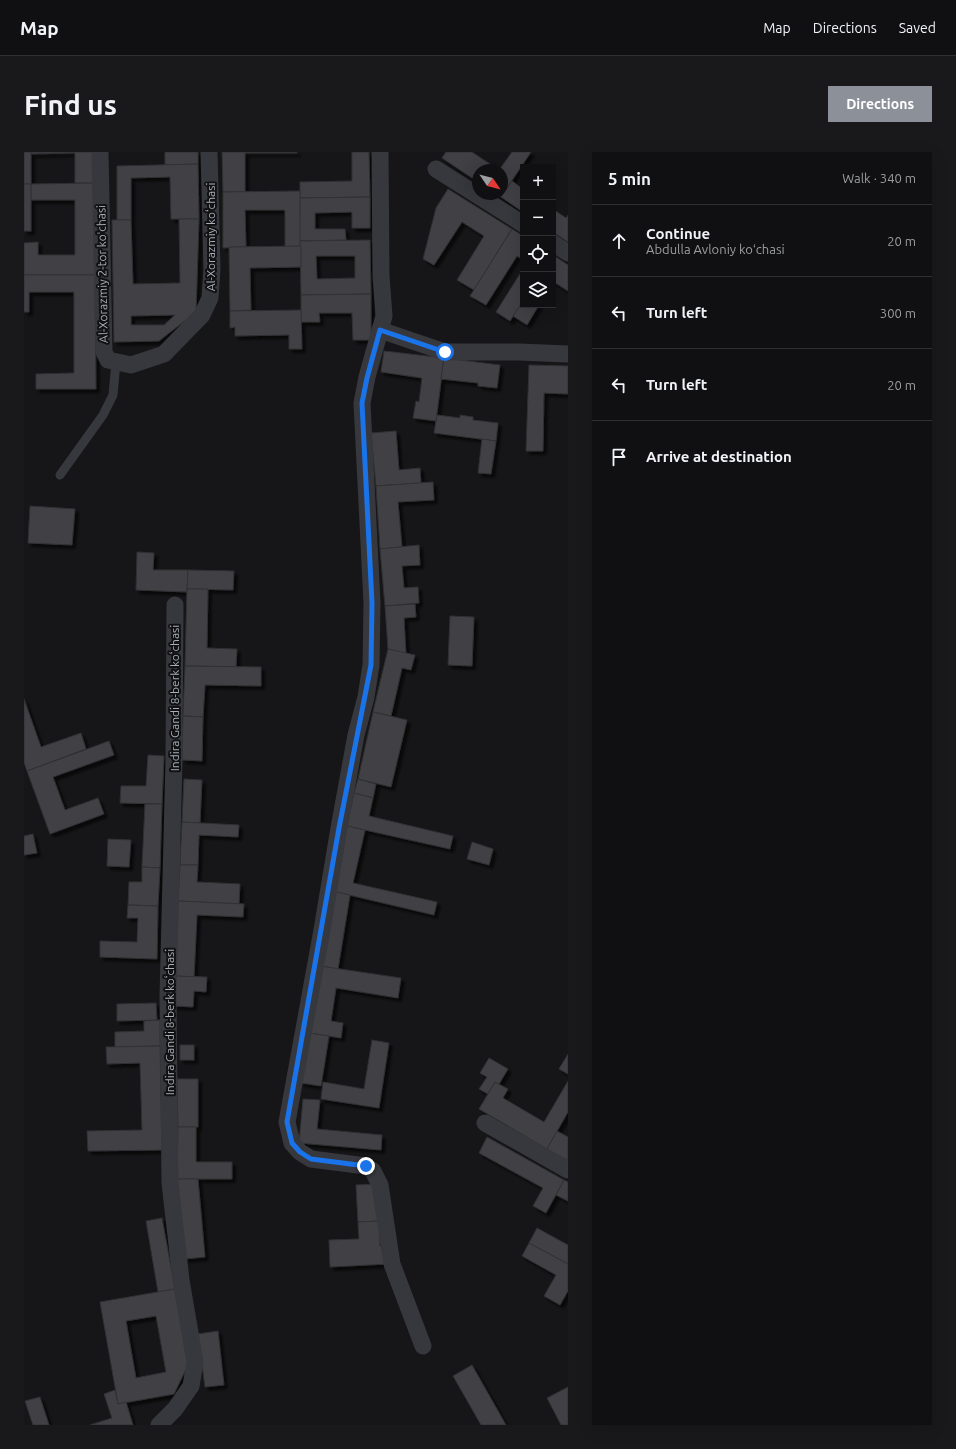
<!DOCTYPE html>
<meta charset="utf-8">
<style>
:root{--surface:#101012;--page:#19191b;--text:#f1f3f6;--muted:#9c9d9f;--line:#303032;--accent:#8c9099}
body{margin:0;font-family:Ubuntu,sans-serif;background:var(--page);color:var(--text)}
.controls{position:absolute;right:12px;top:12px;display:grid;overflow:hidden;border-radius:0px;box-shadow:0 4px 16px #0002}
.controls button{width:36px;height:36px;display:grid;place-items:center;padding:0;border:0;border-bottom:1px solid var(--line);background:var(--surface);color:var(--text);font:20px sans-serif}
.compass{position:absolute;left:448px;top:12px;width:36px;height:36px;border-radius:50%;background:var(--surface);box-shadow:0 4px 16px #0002;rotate:125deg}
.stop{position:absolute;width:12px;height:12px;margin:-9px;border:3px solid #1a73e8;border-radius:50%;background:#fff}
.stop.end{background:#1a73e8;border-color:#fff;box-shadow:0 1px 4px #0008}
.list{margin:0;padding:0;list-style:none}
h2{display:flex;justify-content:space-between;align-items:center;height:52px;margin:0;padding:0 16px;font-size:17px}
h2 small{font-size:13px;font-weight:400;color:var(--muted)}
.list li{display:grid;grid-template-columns:26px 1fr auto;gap:12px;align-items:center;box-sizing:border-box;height:72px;padding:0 16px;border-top:1px solid var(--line)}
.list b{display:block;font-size:15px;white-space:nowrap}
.list p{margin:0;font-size:13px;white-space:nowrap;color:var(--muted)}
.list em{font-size:13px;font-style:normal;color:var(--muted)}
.icon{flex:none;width:22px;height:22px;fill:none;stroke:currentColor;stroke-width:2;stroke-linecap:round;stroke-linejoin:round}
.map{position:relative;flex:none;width:544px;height:1273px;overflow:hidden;border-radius:0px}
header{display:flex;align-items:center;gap:24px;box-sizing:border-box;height:56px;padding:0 20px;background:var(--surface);border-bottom:1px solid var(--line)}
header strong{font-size:19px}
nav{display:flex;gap:22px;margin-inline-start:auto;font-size:14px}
.intro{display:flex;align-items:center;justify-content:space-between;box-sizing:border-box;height:96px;padding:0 24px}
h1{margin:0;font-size:28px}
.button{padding:10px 18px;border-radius:0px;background:var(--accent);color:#fff;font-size:14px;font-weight:700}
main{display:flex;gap:24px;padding:0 24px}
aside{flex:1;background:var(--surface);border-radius:0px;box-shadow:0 4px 16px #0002}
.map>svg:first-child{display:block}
.building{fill:#404145;stroke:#303034;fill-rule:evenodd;filter:url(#shadow)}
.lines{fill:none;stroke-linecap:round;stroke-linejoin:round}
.service{stroke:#37383d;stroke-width:9}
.minor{stroke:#37383d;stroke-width:17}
.route{stroke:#1a73e8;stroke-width:5}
.labels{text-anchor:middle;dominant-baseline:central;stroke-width:4;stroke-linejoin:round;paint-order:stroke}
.street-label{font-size:12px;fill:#a8adb8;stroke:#111113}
</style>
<header>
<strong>Map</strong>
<nav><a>Map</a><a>Directions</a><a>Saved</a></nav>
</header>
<div class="intro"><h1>Find us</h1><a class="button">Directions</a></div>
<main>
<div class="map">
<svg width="544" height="1273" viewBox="0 0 544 1273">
<defs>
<filter id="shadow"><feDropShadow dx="3.5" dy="3.5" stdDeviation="1" flood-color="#0009"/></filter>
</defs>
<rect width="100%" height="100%" fill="#161618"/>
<g class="building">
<rect x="0" y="0" width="7" height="32"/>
<path d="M7,0H71V31H51V1L7,2Z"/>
<path d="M141,0H174V12L141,13Z"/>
<path d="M198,0H273V1H221V40H199Z"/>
<path d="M328,0H345L346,45L276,46V30L328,29Z"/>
<path d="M422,0H448L475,18H454V30L418,6Z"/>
<path d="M488,0H507L477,45L472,42H478V18H475Z"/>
<path d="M174,12L175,67H147L146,25L107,26V68H93V14Z"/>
<path d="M488,29L499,37V60L477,45Z"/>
<path d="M71,31V123H0V91L14,90V103H51V48H7V32Z"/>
<rect x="0" y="32" width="7" height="47"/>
<path d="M424,37L488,77L450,138L433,128L460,84L438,70L410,113L399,107L412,56Z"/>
<path d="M276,39L277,94L261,95V58H221L222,95L199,96V40Z"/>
<path d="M346,45V76H328V60L291,61V77H321L322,88L276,89V46Z"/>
<path d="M529,57L542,66L544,63V90L529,80Z"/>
<path d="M155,67H175L172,160L135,189L90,190L88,68H107L109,132L156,131ZM151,163L140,173H107V164Z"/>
<path d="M488,77L499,84V108L493,104L462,153L446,144Z"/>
<path d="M346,88L347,142L277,143L276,89ZM292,104H331V126L293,127Z"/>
<path d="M277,94V115L226,116L227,158L206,159L205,95Z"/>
<path d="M529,103L544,113V139L530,130L529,131Z"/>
<path d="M499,117V149L486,169L472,160Z"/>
<path d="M0,123H71L72,237H12V222L50,221V140H5V160H0Z"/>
<path d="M347,142V188H329L328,161H295L296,170H277V143Z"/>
<path d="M499,149V153H515L503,173L489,164Z"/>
<path d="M277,158L278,197H265V183L211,184V175L206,176V159Z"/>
<path d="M360,199L420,206L412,269L389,266L392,249L395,250L398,226L357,220Z"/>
<path d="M420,206L476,213L473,236L454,234V231L417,227Z"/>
<path d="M505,213L544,214V242L520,241L519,299H502Z"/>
<path d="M413,263L436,266V263L449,265V268L474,271L472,289L410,281Z"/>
<path d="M372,279L375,318L396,316L397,331L352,334L347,281Z"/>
<path d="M458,287L472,289L467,322L454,321Z"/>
<path d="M409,330L410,348L374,350L378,395L356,397L352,334Z"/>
<path d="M6,354L51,357L48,393L4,391Z"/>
<path d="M395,393L396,413L378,414L380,436L394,435L395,451L361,454L356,397Z"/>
<path d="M113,400L130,401L129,418H164L163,440L112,438Z"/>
<path d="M164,418L210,419L209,438L163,437Z"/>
<path d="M163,437H184L183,496L213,497L212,515L161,514Z"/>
<path d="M391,452L392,465L380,466L382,502L364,497L361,454Z"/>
<path d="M426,464L450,465L448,514L424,513Z"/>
<path d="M364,497L391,503L387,518L378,516L367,564L349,560Z"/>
<path d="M161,514L237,515V534L181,533L179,565L159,564Z"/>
<path d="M0,547L17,595L57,581L62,597L3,619L0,610Z"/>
<path d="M349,560L383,568L367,635L334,627Z"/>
<path d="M159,564L179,565L178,609L158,608Z"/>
<path d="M85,589L90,603L29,625L41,658L74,646L80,662L26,682L3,619Z"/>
<path d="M124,603L140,604L138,652L96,651L97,634H122Z"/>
<path d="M160,627L178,628L176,671L158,670Z"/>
<path d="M334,627L352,632L349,646L330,641Z"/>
<path d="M330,641L349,646L345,664L429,684L426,697L323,674Z"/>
<path d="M121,652H138L136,716L118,715Z"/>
<path d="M158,670L215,673L214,685L175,683L174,713H156Z"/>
<path d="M323,674L341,678L329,731L413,750L410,763L308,739Z"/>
<path d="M9,682L13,701L0,703V684Z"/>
<path d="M84,687L107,688L105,715L83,714Z"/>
<path d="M448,690L469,697L465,713L443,707Z"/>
<path d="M156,713H174L173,730L216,732L215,752L154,749Z"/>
<path d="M118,715L136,716L134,754L104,753L105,730H118Z"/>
<path d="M308,739L326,743L314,817L296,814Z"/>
<path d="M154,749L220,752L219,765L173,763L170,825L151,824Z"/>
<path d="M104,753L134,754L133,807L76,805V789L113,790L114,766H103Z"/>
<path d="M296,814L377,826L374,846L312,836L307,869L319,871L317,886L285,881Z"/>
<path d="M151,824L183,825L182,840L170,839L169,855L149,854Z"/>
<path d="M132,851L133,868L93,869V852Z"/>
<path d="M136,868V894L91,895V880L120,879V869Z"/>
<path d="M285,881L305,884L297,934L277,931Z"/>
<path d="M348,888L365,891L355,956L297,947L299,930L340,937Z"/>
<rect x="156" y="893" width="14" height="15"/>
<path d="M136,894L138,998L64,999L63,979L118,978L116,911L83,912L82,895Z"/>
<path d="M544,902V922L535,917Z"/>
<path d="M465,906L484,917L475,932L471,930L464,942L455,937L463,925L456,921Z"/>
<path d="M153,927H174V975H154Z"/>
<path d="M544,929V960L523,997L455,957L471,930L484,937L479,946L520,970Z"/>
<path d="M279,947L296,948L293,977L358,983L357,998L275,991Z"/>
<path d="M154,975H172V1010H208V1027H153Z"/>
<path d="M533,979L544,985V1009L523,997Z"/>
<path d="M463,985L540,1028L522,1061L509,1054L519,1036L455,1001Z"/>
<path d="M153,1027H174L181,1105L161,1107Z"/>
<path d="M540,1028L544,1030V1049L532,1043Z"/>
<path d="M353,1032L355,1069L334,1070L332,1033Z"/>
<path d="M138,1066L151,1137L134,1140L122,1069Z"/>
<path d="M355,1069L356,1094H363L364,1112L306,1115L305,1088L335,1087L334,1070Z"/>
<path d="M513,1076L544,1093V1112L505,1091Z"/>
<path d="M505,1091L544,1112V1139L536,1153L520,1144L532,1123L498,1104Z"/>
<path d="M151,1137L164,1213L150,1242L94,1252L76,1150ZM132,1164L142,1220L112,1226L102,1169Z"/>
<path d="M194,1179L200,1233L181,1235L174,1182Z"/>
<path d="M448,1213L482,1273H457L429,1224Z"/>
<path d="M544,1235V1273H537L523,1246Z"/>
<path d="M91,1238L94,1252L102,1250L109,1273H66L88,1266L80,1242Z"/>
<path d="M16,1245L25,1273H9L1,1249Z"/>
</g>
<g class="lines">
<path class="service" d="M36,323L79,263L89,243L92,210"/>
<g class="minor">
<path d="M76,0L80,200L84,208L107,213L140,202L178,163L186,146L188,117L185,0"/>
<path d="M356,0L357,124L360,164L343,225L338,251L348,451L347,513L342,545L332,583L315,676L298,778L263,970L268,991L276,1000L287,1007L342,1014L349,1019L356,1033L368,1112L399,1194"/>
<path d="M412,17L499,72"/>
<path d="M529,91L544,101"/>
<path d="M356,178L421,200H495L544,202"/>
<path d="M461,971L544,1018"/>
<path d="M135,1273L151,1257L167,1234L171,1210L157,1128L146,1031L144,845L150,607L151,453"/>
</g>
</g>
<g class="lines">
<path class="route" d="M342,1014L287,1007L276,1000L268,991L263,970L315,676L347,513L348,451L338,251L343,226L356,178L421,200"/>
</g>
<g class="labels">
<g class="street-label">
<text transform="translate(186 85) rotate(-90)">Al-Xorazmiy koʻchasi</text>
<text transform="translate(78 122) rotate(-91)">Al-Xorazmiy 2-tor koʻchasi</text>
<text transform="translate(150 546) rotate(-90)">Indira Gandi 8-berk koʻchasi</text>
<text transform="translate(145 870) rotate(-90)">Indira Gandi 8-berk koʻchasi</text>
</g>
</g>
</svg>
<div class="controls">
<button>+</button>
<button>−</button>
<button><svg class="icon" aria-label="locate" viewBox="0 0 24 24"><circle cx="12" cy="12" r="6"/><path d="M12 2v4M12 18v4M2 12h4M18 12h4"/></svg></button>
<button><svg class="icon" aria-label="layers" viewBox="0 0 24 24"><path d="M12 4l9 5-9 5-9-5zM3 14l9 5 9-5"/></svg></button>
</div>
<svg class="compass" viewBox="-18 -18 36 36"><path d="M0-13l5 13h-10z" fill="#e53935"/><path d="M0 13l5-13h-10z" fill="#9c9d9f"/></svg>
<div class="stop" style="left:421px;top:200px"></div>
<div class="stop end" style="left:342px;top:1014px"></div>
</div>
<aside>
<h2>5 min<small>Walk · 340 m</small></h2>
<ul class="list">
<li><svg class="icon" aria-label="ahead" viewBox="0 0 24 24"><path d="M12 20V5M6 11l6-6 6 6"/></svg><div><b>Continue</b><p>Abdulla Avloniy koʻchasi</p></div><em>20 m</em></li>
<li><svg class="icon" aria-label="left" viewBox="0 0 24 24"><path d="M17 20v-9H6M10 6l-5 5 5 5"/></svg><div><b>Turn left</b></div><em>300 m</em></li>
<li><svg class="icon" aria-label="left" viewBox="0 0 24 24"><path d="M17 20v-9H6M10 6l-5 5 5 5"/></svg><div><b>Turn left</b></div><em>20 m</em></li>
<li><svg class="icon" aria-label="arrive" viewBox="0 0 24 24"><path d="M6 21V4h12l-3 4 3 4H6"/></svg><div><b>Arrive at destination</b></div></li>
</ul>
</aside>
</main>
